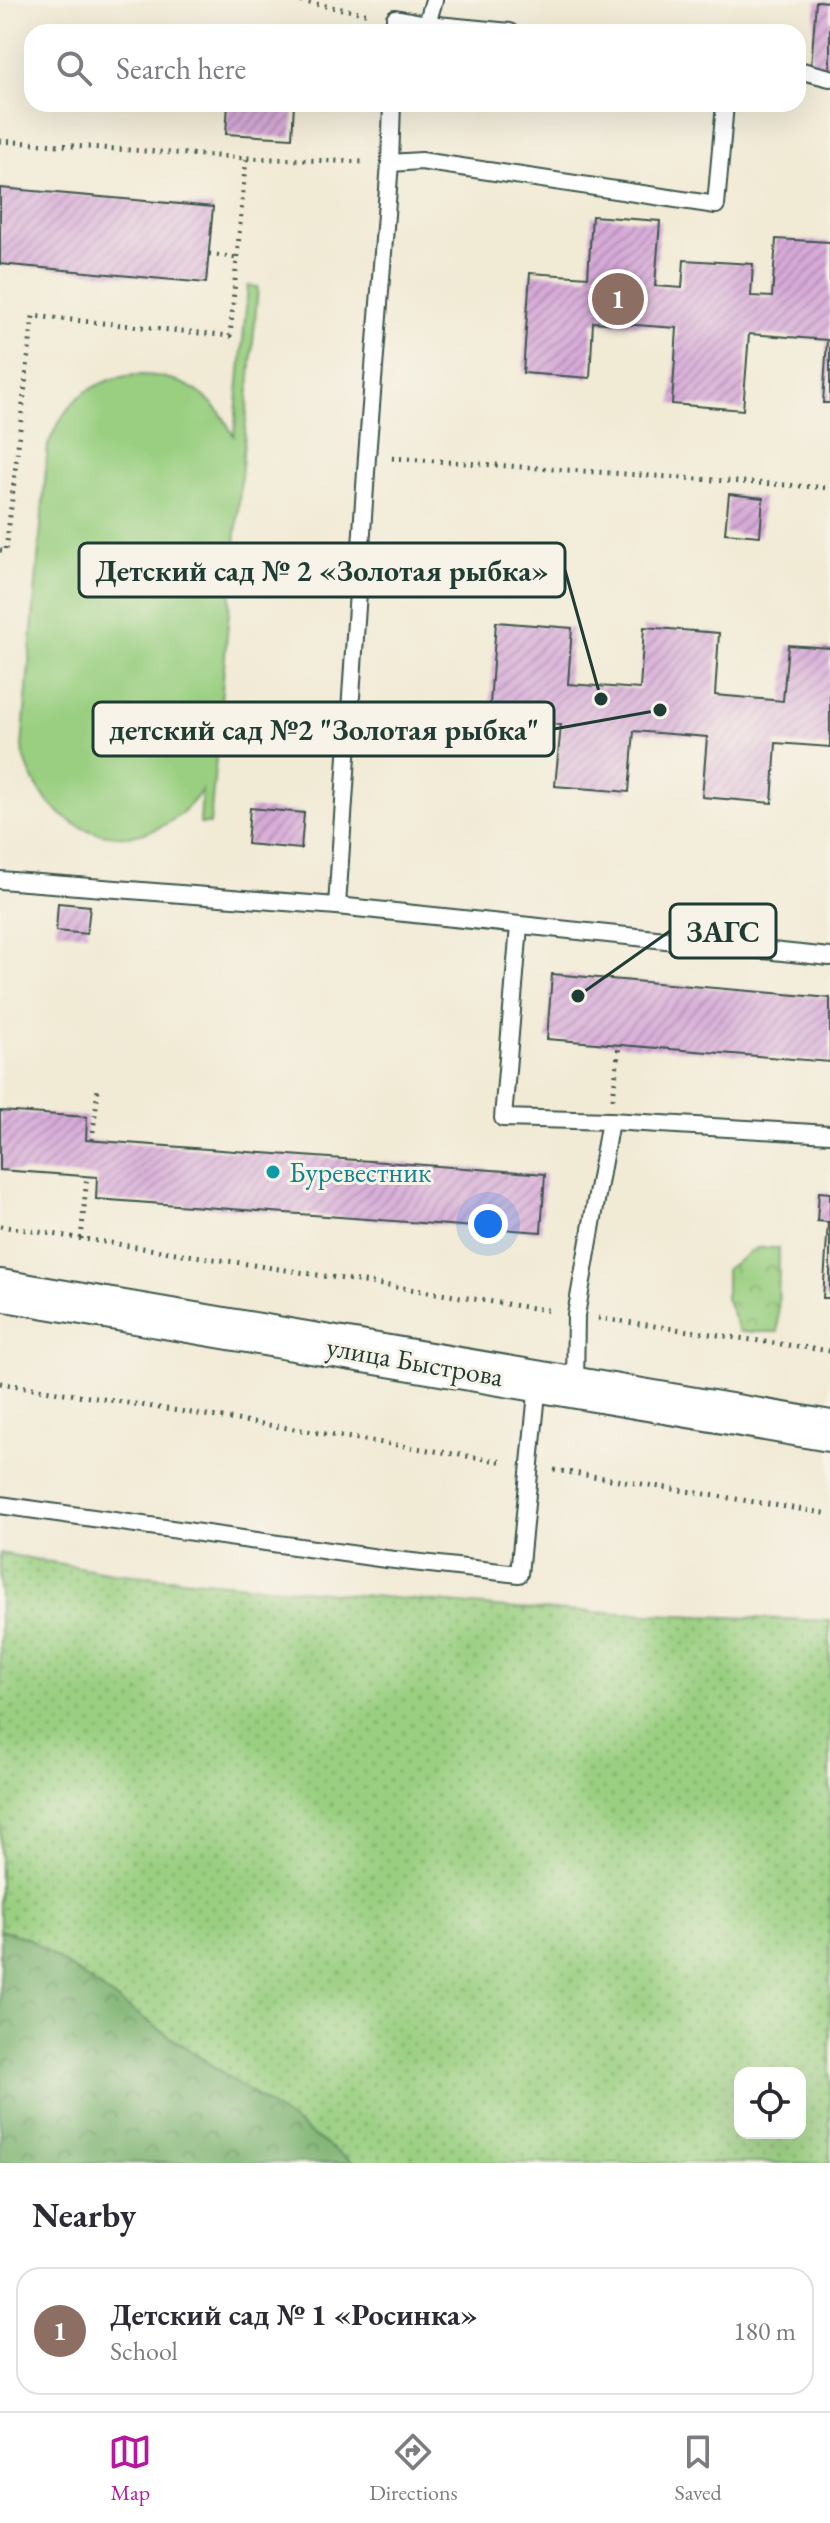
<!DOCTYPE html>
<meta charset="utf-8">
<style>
:root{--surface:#fff;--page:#f2f2f3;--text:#2b2b33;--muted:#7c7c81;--line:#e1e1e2;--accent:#b5179e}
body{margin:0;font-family:"EB Garamond",serif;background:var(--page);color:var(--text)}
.controls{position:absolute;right:24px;bottom:24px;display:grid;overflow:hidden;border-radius:16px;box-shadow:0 8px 32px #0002}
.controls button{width:72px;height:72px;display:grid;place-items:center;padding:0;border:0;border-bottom:2px solid var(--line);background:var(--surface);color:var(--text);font:40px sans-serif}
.you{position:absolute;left:488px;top:1224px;width:28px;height:28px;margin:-20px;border:6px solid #fff;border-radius:50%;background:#1a73e8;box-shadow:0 0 0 12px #1a73e833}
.badge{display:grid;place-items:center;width:52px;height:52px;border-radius:50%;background:var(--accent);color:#fff;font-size:26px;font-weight:700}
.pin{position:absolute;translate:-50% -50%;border:4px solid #fff;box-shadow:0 2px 8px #0006}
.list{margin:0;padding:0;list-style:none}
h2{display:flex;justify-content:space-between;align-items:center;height:104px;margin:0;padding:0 32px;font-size:34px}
h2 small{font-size:26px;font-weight:400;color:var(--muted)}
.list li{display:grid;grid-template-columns:52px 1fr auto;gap:24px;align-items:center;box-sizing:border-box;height:128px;margin:0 16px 16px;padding:0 16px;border:2px solid var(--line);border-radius:24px}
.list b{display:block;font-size:30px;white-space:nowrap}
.list p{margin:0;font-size:26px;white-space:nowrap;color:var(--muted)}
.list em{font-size:26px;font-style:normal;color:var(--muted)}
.icon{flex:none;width:44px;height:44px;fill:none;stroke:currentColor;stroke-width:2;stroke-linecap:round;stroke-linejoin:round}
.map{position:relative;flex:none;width:830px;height:2163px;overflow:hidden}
.search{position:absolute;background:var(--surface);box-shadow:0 8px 32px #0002;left:24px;right:24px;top:24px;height:88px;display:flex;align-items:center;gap:20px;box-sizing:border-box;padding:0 28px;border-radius:24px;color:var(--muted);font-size:30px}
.sheet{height:248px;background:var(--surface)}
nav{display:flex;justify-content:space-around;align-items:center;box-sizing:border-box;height:112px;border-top:2px solid var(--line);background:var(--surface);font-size:22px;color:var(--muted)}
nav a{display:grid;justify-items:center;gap:4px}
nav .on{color:var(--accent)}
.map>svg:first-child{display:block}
.grass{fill:url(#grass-dots);stroke:#5c865a;stroke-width:2;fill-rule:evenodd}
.forest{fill:url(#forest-crowns);stroke:#4d7852;stroke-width:2}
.park{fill:url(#park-crowns);stroke:#5c865a;stroke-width:2}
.pitch{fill:#9acf81;stroke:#5c865a;stroke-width:2}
.building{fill:url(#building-hatch)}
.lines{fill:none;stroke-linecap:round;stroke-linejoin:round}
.service-casing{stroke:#3e574c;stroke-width:20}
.tertiary-casing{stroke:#3e574c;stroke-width:44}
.path{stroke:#3e574c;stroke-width:5;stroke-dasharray:2 6;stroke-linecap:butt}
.service{stroke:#fff;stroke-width:16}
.tertiary{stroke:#fff;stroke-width:40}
.culture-dot{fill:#0f9aa8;stroke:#f7f3e8;stroke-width:3}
.labels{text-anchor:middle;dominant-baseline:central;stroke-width:6;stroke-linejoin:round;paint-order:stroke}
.culture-label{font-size:28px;fill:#0d838f;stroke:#f7f3e8;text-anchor:start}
.street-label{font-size:28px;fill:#1f3d34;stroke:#f7f3e8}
.leader{fill:none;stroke:#1f3d34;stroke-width:3}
.callout-dot{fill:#1f3d34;stroke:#f7f3e8;stroke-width:3}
.callout{fill:#f7f3e8;stroke:#1f3d34;stroke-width:3}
.callout-label{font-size:30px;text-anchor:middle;font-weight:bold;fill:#1f3d34}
</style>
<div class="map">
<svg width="830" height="2163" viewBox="0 0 830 2163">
<defs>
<pattern id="grass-dots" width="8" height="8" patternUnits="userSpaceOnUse" patternTransform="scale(2)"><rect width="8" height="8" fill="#9acf81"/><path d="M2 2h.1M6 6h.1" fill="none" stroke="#7da96a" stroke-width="1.8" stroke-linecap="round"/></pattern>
<pattern id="forest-crowns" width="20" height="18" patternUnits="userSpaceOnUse" patternTransform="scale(2)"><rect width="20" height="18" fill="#7bb26f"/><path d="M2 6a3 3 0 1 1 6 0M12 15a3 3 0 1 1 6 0" fill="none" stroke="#64925c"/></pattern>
<pattern id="park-crowns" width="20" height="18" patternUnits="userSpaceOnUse" patternTransform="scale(2)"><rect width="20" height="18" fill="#9acf81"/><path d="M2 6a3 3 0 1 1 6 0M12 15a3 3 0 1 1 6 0" fill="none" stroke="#7da96a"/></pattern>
<pattern id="building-hatch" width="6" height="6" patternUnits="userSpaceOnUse" patternTransform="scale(2)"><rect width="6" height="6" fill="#d7aad8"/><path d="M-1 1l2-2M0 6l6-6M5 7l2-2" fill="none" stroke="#ae8cb0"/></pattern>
</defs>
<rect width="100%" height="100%" fill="#f7f3e8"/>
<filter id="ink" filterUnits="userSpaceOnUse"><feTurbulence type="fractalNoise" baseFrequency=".0125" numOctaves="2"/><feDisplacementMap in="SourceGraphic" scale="16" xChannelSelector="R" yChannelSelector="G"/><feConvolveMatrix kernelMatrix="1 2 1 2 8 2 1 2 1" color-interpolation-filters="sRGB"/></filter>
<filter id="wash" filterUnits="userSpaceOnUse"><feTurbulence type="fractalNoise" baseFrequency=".006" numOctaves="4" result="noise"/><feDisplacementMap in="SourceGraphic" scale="32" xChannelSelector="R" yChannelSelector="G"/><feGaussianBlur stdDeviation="1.8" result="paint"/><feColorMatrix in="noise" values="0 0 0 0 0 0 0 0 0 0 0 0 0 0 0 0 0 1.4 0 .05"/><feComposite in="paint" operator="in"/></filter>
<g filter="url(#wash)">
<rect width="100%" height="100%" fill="#f1ead5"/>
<path class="grass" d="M0,1553L112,1573L517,1609L830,1621V2163H353L27,1938L0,1930ZM740,2073H800V2133H740Z"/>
<path class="forest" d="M0,1930L27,1938L353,2163H0Z"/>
<path class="park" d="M757,1248H779L778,1332H740L726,1298V1269Z"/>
<path class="pitch" d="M248,286L258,287L210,824H200L202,790C146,870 42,840 22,747L48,445C56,427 64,411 78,398C119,363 184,369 218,410C225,418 229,429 234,436Z"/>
<g id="blocks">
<g class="building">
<path d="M816,1L830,2V68L811,67Z"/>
<path d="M228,104H294L292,138L226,134Z"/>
<path d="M0,188L213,207L206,283L0,264Z"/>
<path d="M592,216L660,221L655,286L682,288L684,260L753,264L751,296L772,297L776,239L830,242V403H823L827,340L749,334L743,410L672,404L677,328L593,322L590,378L523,373L530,273L588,277Z"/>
<path d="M729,494L763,498L760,536L725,533Z"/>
<path d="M496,622L572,628L568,684L640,689L644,627L719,633L715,695L783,701L788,645L830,648V747L776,743L772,803L702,797L707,737L634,731L629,792L555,786L561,725L489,719Z"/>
<path d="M250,808L304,813L301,849L247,844Z"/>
<path d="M58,903L90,906L87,934L56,931Z"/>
<path d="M552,974L830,998V1062L547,1039Z"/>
<path d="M0,1111L87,1117L86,1140L545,1174L541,1232L96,1199L97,1177L0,1170Z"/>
<path d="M819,1192L830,1193V1298H823L828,1222L817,1221Z"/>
</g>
</g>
</g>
<g filter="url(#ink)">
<use href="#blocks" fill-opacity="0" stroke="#3e574c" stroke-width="2"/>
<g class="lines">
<defs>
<g id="service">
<path d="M427,24L434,0"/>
<path d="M394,32L395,18L427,24L510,32"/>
<path d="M798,70L830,78"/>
<path d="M390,163L421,161L716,205L725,104"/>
<path d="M0,880L337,906L830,957"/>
<path d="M337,906L367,457L390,163L392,104"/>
<path d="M519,926L503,1118L610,1121L576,1315L575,1386"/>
<path d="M610,1121L830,1134"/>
<path d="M0,1505L386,1559L519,1574L538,1383"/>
</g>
<path id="tertiary" d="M0,1290L830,1431"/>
</defs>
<use href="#service" class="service-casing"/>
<use href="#tertiary" class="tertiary-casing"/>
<g class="path">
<path d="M293,0L370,14"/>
<path d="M0,141L246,158L365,162"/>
<path d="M209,254L237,258"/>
<path d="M392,458L830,488"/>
<path d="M0,550L6,551L33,316L230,336L246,158"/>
<path d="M613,1099L619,1045"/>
<path d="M92,1140L98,1089"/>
<path d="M0,1226L552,1311"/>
<path d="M81,1239L87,1176"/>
<path d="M598,1318L830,1351"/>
<path d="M0,1383L505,1462"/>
<path d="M554,1470L830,1514"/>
</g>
<use href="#service" class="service"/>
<use href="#tertiary" class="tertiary"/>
</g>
</g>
<circle class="culture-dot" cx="273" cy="1172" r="8"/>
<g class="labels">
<g class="culture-label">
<text x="289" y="1172">Буревестник</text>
</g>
<g class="street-label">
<text transform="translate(415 1361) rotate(10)">улица Быстрова</text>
</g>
</g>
<path class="leader" d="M601 699L565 570M660 710L554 729M578 996L670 931"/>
<g class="callout-dot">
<circle cx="601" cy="699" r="8"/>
<circle cx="660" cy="710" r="8"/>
<circle cx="578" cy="996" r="8"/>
</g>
<g class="callout">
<rect x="79" y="543" width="486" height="54" rx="8"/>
<rect x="93" y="702" width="461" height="54" rx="8"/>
<rect x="670" y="904" width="106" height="54" rx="8"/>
</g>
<g class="callout-label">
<text x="322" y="581">Детский сад № 2 «Золотая рыбка»</text>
<text x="324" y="740">детский сад №2 "Золотая рыбка"</text>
<text x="723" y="942">ЗАГС</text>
</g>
</svg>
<div class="controls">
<button><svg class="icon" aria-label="locate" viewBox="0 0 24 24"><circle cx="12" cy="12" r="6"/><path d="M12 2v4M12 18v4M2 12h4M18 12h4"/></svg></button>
</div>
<div class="you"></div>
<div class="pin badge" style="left:618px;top:299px;background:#8d6e63">1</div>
<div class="search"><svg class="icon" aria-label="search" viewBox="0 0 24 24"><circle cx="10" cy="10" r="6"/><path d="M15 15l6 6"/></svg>Search here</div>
</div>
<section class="sheet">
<h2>Nearby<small></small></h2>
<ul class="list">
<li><span class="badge" style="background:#8d6e63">1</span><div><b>Детский сад № 1 «Росинка»</b><p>School</p></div><em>180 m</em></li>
</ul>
</section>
<nav>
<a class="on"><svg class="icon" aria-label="map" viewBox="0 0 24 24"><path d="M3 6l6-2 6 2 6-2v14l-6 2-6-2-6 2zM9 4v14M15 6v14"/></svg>Map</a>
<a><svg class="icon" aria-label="directions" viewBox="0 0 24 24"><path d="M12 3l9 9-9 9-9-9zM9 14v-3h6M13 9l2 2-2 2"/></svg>Directions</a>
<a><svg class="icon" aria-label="saved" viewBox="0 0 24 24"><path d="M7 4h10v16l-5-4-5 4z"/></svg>Saved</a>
</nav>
